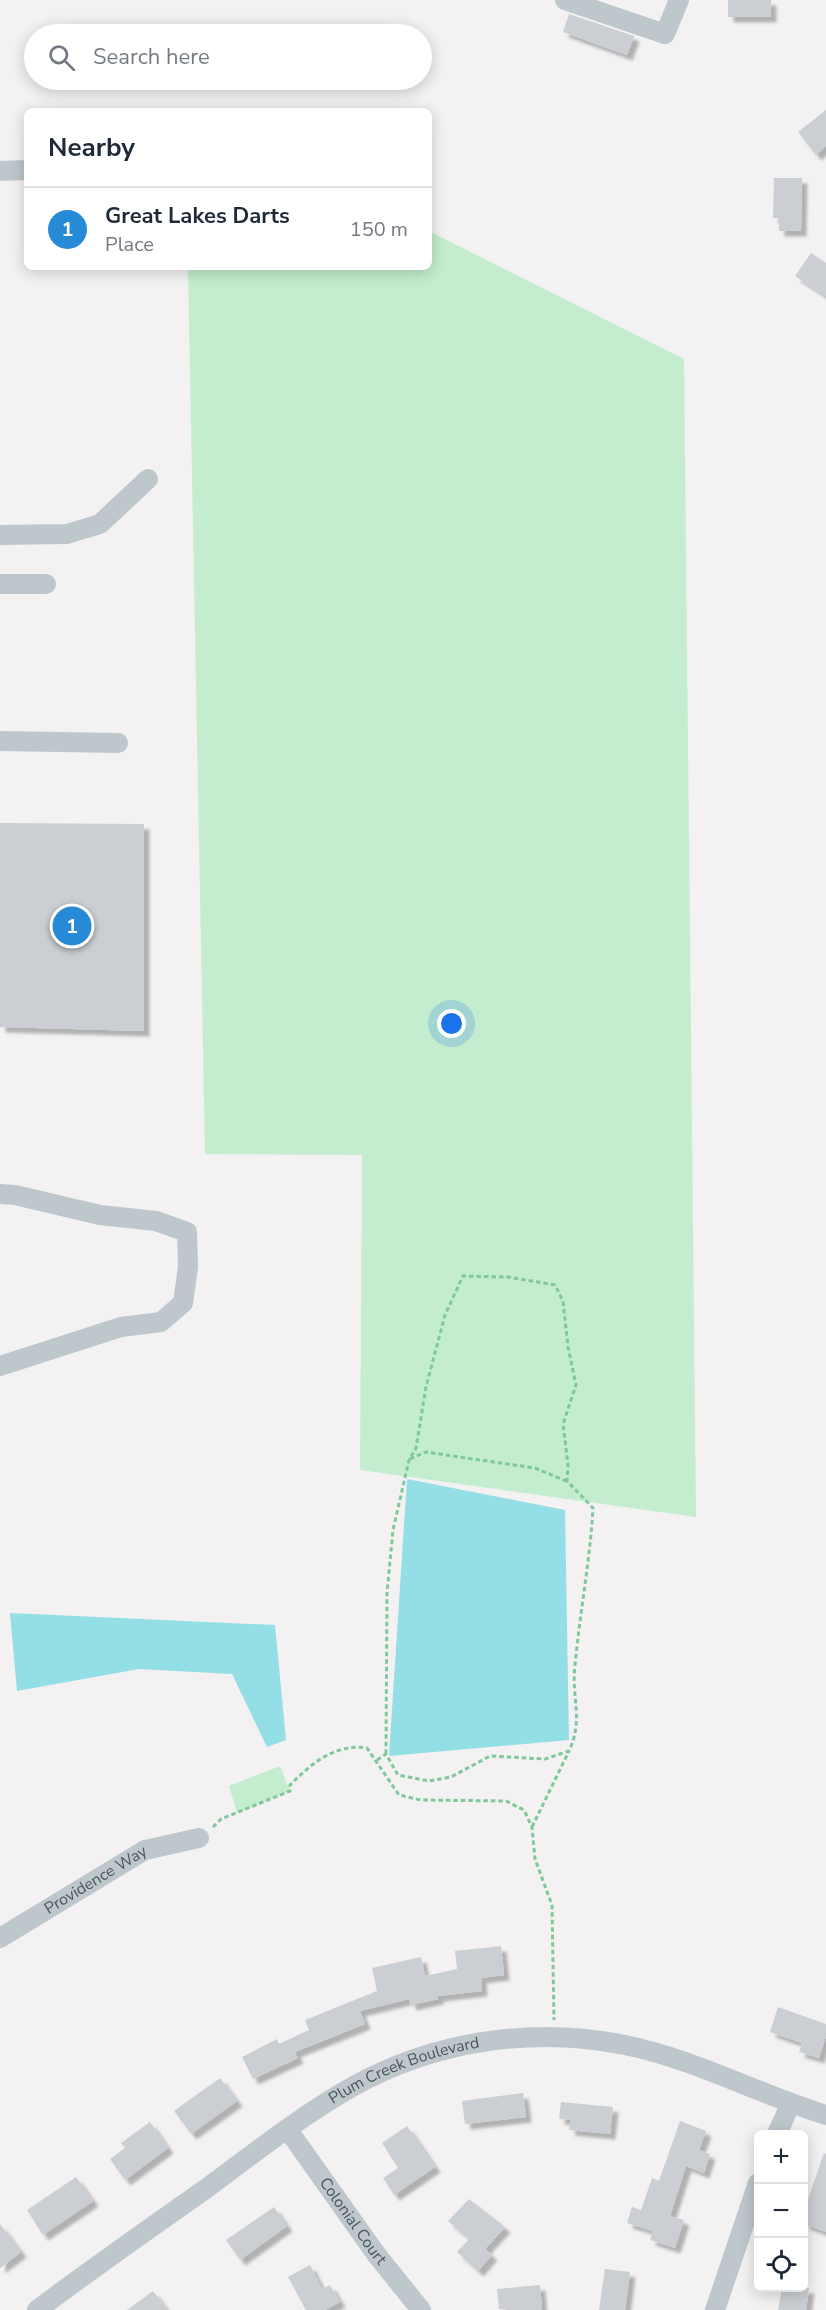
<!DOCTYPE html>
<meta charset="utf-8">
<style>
:root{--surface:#fff;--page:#f2f2f3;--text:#1f2937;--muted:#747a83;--line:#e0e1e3;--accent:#278ad7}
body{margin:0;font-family:"Nunito Sans",sans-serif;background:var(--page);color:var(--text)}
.controls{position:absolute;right:18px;bottom:18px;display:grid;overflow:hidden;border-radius:9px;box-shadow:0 3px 15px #0003}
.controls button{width:54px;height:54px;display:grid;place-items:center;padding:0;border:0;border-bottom:2px solid var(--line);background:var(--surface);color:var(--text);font:30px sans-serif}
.you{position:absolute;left:452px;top:1024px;width:21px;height:21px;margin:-15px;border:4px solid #fff;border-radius:50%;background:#1a73e8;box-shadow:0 0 0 9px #1a73e833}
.badge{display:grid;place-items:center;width:39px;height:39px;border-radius:50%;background:var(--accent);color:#fff;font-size:20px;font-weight:700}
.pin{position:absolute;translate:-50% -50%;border:3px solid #fff;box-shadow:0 2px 6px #0006}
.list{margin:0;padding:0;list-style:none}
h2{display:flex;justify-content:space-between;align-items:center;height:78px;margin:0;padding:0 24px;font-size:26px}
h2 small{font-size:20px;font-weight:400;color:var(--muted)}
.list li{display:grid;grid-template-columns:39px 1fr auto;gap:18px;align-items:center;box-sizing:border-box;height:84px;padding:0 24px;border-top:2px solid var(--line)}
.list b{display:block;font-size:22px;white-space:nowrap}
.list p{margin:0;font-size:20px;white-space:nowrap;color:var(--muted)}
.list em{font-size:20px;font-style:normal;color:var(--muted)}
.icon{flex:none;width:33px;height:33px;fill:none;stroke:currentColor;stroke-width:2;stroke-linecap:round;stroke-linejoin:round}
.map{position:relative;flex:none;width:826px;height:2310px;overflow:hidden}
.search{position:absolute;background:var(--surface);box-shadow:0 3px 15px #0003;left:24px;top:24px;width:408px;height:66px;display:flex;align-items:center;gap:15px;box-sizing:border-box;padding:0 21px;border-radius:33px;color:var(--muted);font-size:22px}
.panel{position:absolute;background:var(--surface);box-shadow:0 3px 15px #0003;left:24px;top:108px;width:408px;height:162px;border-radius:9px}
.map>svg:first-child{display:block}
.green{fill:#c3edce}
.water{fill:#94dfe6}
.building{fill:#cbcfd3;filter:url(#shadow)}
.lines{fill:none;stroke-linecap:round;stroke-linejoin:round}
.path{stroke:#7ec89a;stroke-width:3;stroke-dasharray:4.5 3;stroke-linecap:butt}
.minor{stroke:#bec7cc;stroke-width:20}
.labels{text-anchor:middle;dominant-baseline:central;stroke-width:4.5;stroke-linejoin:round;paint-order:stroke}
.street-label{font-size:16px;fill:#4a565d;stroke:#fff}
</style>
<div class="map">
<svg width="826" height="2310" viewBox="0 0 826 2310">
<defs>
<filter id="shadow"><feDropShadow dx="5.5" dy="5.5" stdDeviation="1.5" flood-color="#0004"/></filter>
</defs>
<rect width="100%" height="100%" fill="#f3f1f1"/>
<g class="green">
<path d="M429,231L684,359L696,1517L360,1470L362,1155L205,1154L188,267H429Z"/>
<path d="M280,1766L290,1791L237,1813L229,1786Z"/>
</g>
<g class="water">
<path d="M407,1479L565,1510L569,1740L389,1756Z"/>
<path d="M10,1613L275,1625L286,1740L267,1747L232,1674L139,1669L17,1691Z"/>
</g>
<g class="building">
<rect x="728" y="0" width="43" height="17"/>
<path d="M569,14L634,36L627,55L563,32Z"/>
<path d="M826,110V146L816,155L798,132Z"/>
<path d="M774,178H802L801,231H779V218H773Z"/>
<path d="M811,253L826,263V296L795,276Z"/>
<path d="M0,823L144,824V1031L0,1027Z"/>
<path d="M501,1946L504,1975L481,1978L482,1991L438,1996V1999L411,2005L409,1999L360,2011L365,2024L295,2052L298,2058L253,2079L242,2057L277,2039L279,2044L309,2030L305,2020L377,1991L372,1968L421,1957L425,1976L457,1969L455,1951Z"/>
<path d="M778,2007L826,2024V2036L819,2058L799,2052L802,2043L770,2032Z"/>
<path d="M220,2078L237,2101L191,2134L174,2111Z"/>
<path d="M523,2093L526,2117L465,2124L462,2101Z"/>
<path d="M561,2102L613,2107L610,2134L569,2130L571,2120L559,2119Z"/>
<path d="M680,2121L706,2131L699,2150L710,2154L704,2173L686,2166L670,2216L684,2220L675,2248L650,2240L653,2231L627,2223L632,2207L641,2210L652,2178L659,2181Z"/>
<path d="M150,2122L168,2148L125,2180L110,2159L125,2148L121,2143Z"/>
<path d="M407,2126L435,2167L394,2195L383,2178L398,2168L382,2143Z"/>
<path d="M824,2153L826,2154V2232L804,2224V2211Z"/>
<path d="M76,2177L93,2201L43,2235L27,2210Z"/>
<path d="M469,2199L505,2227L485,2249L492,2255L478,2271L457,2252L469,2239L448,2221Z"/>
<path d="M274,2207L287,2226L240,2260L226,2240Z"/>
<path d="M0,2224L21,2252L0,2268Z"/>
<path d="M310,2265L322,2289L330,2285L340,2302L325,2310H306L288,2277Z"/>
<path d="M605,2269L630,2272L625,2310H599Z"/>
<path d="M540,2285L542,2310L499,2309L497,2289Z"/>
<path d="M782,2288H809L806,2310H778Z"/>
<path d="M153,2291L167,2310H127Z"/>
</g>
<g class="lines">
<g class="path">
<path d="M410,1459L426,1452L466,1458L535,1468L566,1481"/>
<path d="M377,1760L386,1754L398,1775L429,1781L451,1777L490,1756L545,1759L569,1751C584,1719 571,1698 575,1665C580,1612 590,1561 593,1508L567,1481L568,1465L563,1424L576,1385L568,1347L563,1301L555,1285L508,1277L463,1276L445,1315L426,1387L416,1448L409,1460L393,1530L387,1593L386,1754"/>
<path d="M213,1827L221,1819L290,1791V1785C311,1764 335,1743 367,1748L399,1795L421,1800L506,1801L524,1810L532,1827L535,1859L552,1905L554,2020"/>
<path d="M532,1827L569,1751"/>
</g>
<g class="minor">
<path d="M565,0L665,34L679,0"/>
<path d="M0,171L27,170"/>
<path d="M0,535L67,534L100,524L148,479"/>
<path d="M0,584H46"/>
<path d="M0,741L118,743"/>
<path d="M0,1194L15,1195L100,1215L156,1221L187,1232L188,1267L183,1303L161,1322L121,1327L0,1366"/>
<path id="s1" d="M0,1938L145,1850L199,1838"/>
<path id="s2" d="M288,2130L376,2254L421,2310"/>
<path d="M777,2134L790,2105"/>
<path id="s3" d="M37,2310C93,2268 150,2228 207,2188C254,2153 301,2116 352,2087C434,2041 533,2026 625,2045C694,2059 758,2094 826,2115"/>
<path d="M715,2310L758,2183"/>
</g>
</g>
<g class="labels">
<g class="street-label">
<text stroke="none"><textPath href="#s1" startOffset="112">Providence Way</textPath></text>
<text stroke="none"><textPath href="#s3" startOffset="441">Plum Creek Boulevard</textPath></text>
<text stroke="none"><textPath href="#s2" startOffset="112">Colonial Court</textPath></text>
</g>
</g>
</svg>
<div class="controls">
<button>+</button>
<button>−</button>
<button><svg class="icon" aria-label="locate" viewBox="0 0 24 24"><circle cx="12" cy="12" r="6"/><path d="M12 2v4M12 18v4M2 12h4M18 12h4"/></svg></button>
</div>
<div class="you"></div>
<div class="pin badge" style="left:72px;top:926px">1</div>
<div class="search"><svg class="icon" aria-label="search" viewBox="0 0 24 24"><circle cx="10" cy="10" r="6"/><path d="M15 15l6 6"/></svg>Search here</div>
<section class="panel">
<h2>Nearby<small></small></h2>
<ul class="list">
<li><span class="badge">1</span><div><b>Great Lakes Darts</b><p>Place</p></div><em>150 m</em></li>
</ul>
</section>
</div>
